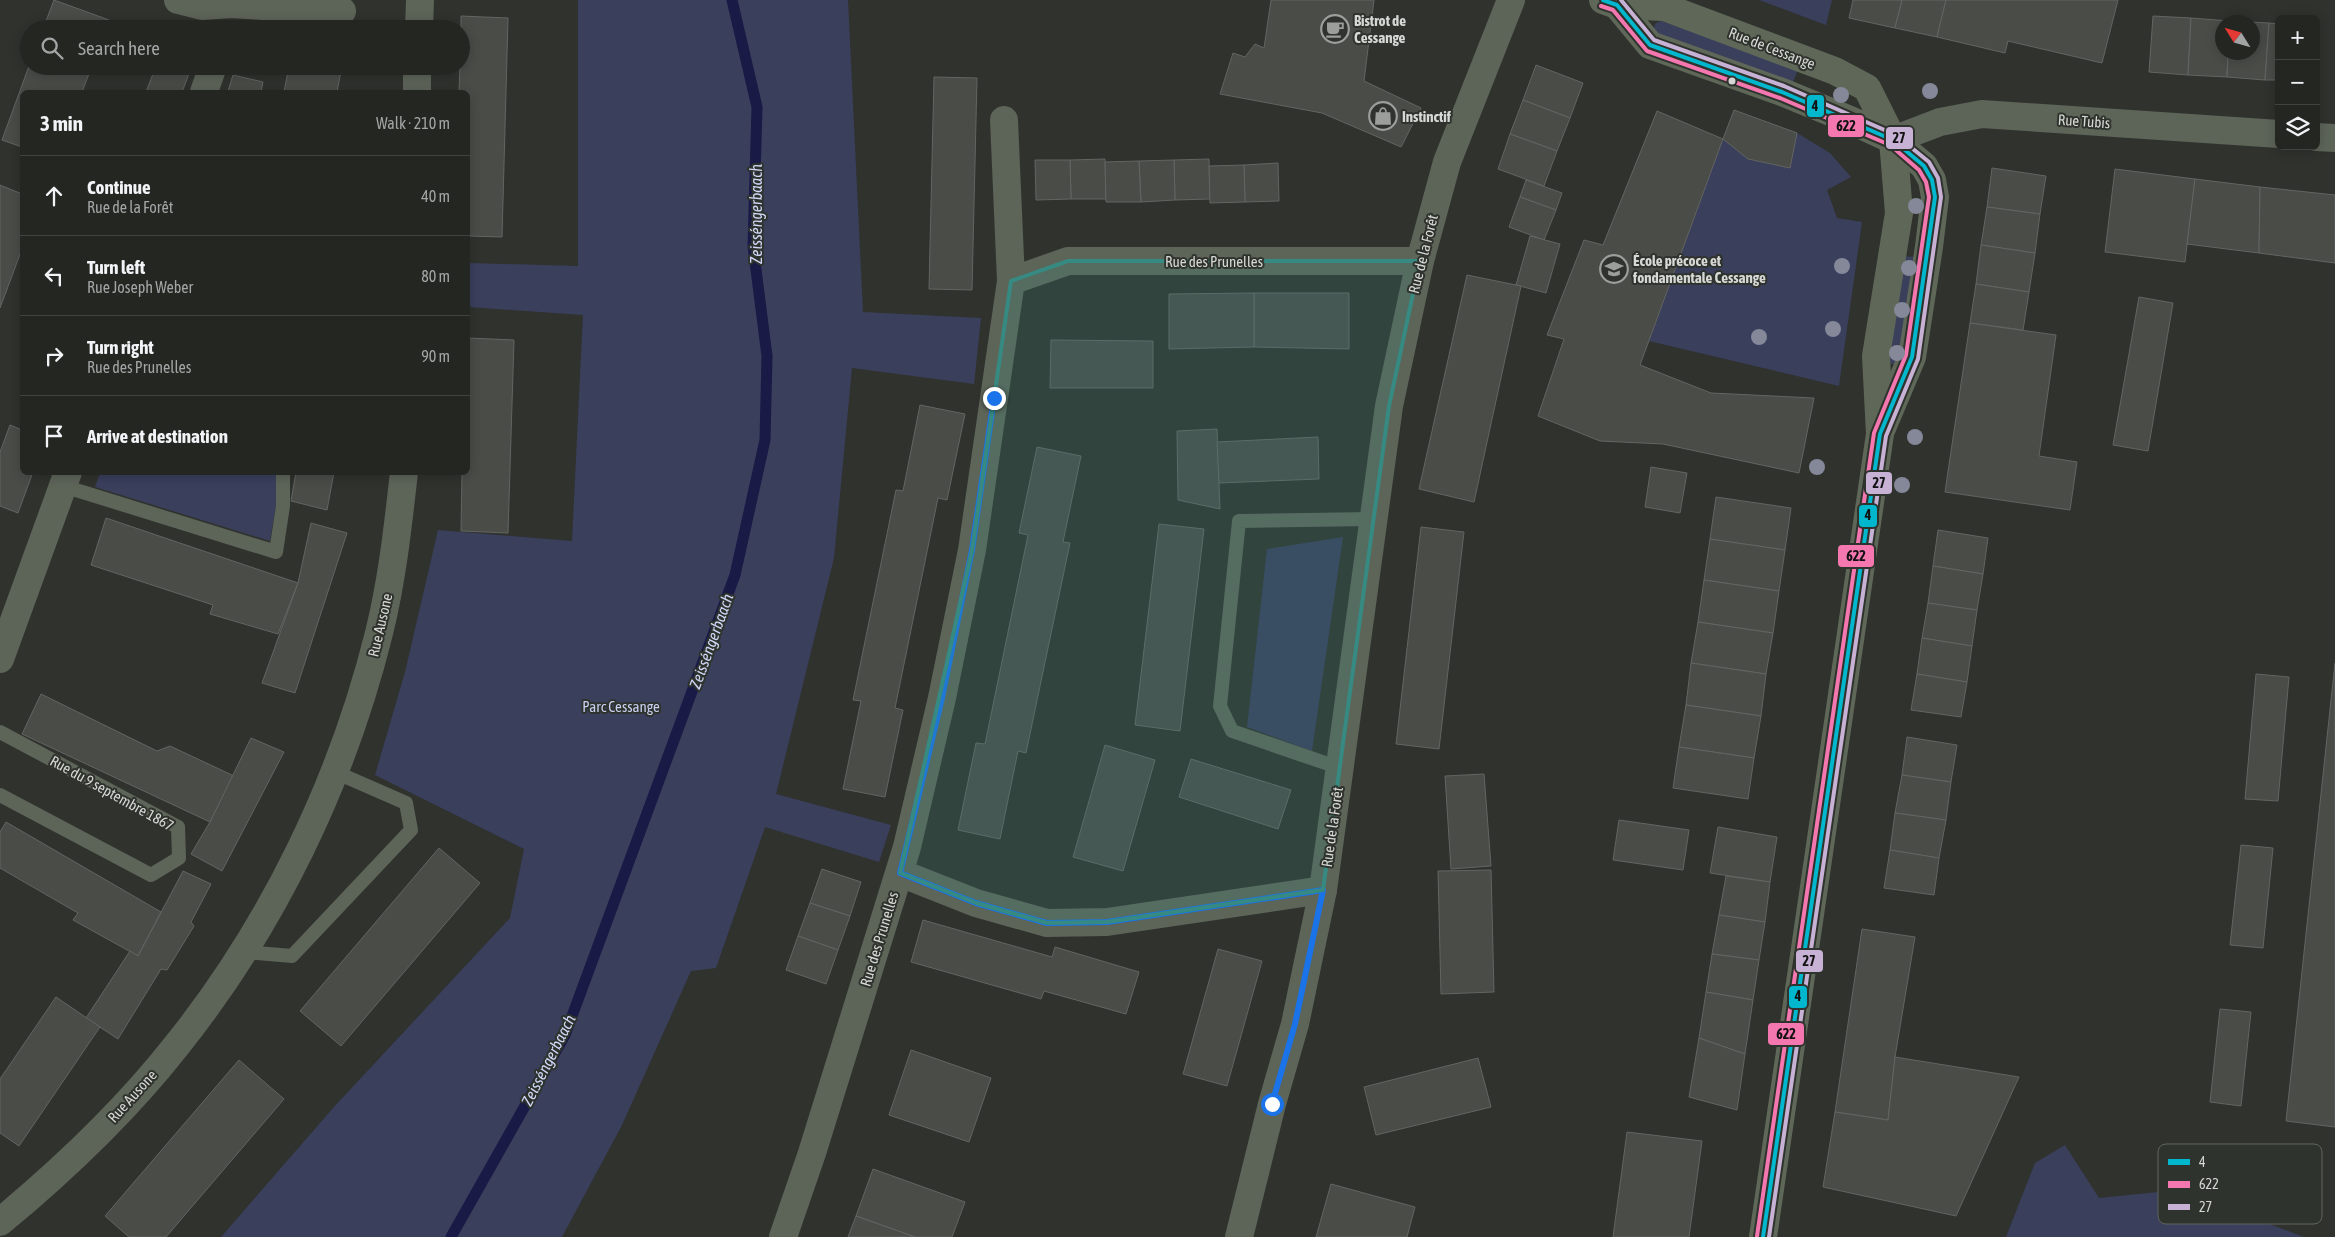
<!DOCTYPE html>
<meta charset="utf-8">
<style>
:root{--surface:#242622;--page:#30322f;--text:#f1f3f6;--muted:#a3a5a5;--line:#414340}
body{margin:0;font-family:"Asap Condensed",sans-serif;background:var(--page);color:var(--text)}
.controls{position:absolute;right:15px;top:15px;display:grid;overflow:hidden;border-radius:8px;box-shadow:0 2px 12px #0003}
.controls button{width:45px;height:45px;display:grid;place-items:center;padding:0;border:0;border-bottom:1px solid var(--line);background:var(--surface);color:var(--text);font:25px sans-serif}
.compass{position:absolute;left:2215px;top:15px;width:45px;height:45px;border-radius:50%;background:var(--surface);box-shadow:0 2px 12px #0003;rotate:307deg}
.stop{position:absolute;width:15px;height:15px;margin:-11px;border:4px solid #1a73e8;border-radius:50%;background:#fff}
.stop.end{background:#1a73e8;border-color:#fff;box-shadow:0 1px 5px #0008}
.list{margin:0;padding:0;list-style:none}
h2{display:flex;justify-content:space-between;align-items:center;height:65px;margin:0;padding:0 20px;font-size:21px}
h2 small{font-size:16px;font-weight:400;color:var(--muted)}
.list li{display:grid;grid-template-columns:32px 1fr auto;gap:15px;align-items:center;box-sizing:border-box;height:80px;padding:0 20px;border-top:1px solid var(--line)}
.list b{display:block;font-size:19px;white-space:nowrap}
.list p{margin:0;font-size:16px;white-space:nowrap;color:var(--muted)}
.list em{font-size:16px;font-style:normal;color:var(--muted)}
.icon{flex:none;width:28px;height:28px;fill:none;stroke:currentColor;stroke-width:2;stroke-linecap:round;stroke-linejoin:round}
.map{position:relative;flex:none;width:2335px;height:1237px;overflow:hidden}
.search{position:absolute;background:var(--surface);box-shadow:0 2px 12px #0003;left:20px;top:20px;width:450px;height:55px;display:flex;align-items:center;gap:12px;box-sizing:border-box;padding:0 18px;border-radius:28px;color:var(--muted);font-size:19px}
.panel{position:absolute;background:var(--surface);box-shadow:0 2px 12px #0003;left:20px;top:90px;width:450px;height:385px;border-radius:8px}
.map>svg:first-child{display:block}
.green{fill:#3a3f5c}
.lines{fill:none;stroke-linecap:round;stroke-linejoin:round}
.stream{stroke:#191a45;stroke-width:11}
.building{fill:#4a4c48;stroke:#636562}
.service{stroke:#5d6458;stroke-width:14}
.minor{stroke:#5d6458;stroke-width:28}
.secondary{stroke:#5f6858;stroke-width:28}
.bus-1-casing{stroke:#2f332d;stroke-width:8}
.bus-2-casing{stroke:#2f332d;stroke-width:8}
.bus-3-casing{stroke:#2f332d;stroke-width:8}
.bus-1{stroke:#00b7ce;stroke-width:4}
.bus-2{stroke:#f577b0;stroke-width:4}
.bus-3{stroke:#c7b2d5;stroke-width:4}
.tree{fill:#848899}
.route{stroke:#1a73e8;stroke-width:6}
.marked{fill:#378a82;fill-opacity:0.2;stroke:#378a82;stroke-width:4;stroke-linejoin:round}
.bus-dot{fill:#d5d8d4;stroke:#2f332d;stroke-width:2}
.labels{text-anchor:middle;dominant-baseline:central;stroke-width:4;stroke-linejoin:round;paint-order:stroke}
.poi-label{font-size:15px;font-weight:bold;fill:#d5d8d4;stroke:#2f332d;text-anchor:start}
.street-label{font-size:15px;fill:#d5d8d4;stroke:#2f332d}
.park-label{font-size:15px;fill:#c8cff0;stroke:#2f332d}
.water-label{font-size:16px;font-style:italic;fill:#d0d7f8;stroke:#2f332d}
.key{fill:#2f332d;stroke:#61655f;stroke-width:1}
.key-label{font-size:14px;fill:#d5d8d4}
.line-badge{stroke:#2f332d;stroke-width:2}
.pale-badge-label{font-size:14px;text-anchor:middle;font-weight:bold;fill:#111}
</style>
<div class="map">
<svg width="2335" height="1237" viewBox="0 0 2335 1237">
<rect width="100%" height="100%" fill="#30322e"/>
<g class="green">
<path d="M578,0H848L863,312L981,318L974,384L852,368L834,558L776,794L891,825L879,862L765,827L716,968L691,971L622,1125L562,1237H221L333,1108L510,918L524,849L375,775L405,672L438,530L572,541L583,315L468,307V263L578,266Z"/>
<path d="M1759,0H1832L1826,25Z"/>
<path d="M1661,21L1798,69L1792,85L1656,33L1654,27L1656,23Z"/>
<path d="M1797,133L1830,153L1851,177L1827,190L1837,218L1862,222L1839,386L1649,341L1723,139L1748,159L1789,168Z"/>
<path d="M1903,256L1915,257L1900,360L1896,364H1891L1889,358Z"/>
<path d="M100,473H276V505L270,541L95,487Z"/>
<path d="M1343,537L1312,751L1247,727L1267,549Z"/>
<path d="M2065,1145L2099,1198L2179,1190L2304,1237H2006L2035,1163Z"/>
</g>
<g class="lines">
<path class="stream" d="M451,1237L565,1035L735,575L765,440L767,356L753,246L757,107L732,0"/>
</g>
<g class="building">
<path d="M54,0L109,20L106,29H43Z"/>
<path d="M1271,0H1374L1364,81L1421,108L1401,147L1322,113L1220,94L1233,53L1245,57L1255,44L1264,48Z"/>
<path d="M1853,0H1902L1895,28L1849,18Z"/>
<path d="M1902,0H1946L1937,37L1895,28Z"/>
<path d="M1946,0H2118L2102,63L2008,41L2005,53L1937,37Z"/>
<path d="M461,16L508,18L502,237L468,236V92H459L460,66H461Z"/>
<path d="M2153,16L2191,18L2188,75L2149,72Z"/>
<path d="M2191,18L2230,21V22H2222V52H2228L2227,77L2188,75Z"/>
<path d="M2230,21L2269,23L2265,80L2227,77L2228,52H2252V22H2230Z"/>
<path d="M2269,23L2279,24V80H2265Z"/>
<path d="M1536,65L1583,83L1570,118L1523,100Z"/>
<path d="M29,66H92L82,92H22V147L2,140Z"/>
<path d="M156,66H192L182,92H146Z"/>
<path d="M289,66H342L337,92H284Z"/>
<path d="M233,75L263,82L261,92L228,91Z"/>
<path d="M934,77L977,78L972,290L929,289Z"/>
<path d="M1523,100L1570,118L1557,151L1510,134Z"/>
<path d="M1734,110L1797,133L1790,168L1748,159L1723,139Z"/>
<path d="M1657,111L1723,139L1640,365L1711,393L1814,398L1799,473L1663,444L1600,441L1538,416L1564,339L1547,335L1584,240L1603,245Z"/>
<path d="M1510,134L1557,151L1544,186L1498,169Z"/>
<path d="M1105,159L1106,199H1071L1070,160Z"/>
<path d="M1209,159L1210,199L1175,200L1174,160Z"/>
<path d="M1035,160H1070L1071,199L1036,200Z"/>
<path d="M1174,160L1175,200L1141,202L1139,161Z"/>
<path d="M1139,161L1141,202H1106L1105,162Z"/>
<path d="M1278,163L1279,201L1245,202L1244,165Z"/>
<path d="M1244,165L1245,202L1210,203L1209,166Z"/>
<path d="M1992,168L2046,176L2040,214L1987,207Z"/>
<path d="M2115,169L2195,179L2185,262L2105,252Z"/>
<path d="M2195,179L2260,187L2259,253L2187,244Z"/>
<path d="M1526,180L1562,193L1556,210L1520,197Z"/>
<path d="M0,185L22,194V249L0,308Z"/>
<path d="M2260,187L2335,195V263L2259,253Z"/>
<path d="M1520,197L1556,210L1544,240L1509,227Z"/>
<path d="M1987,207L2040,214L2035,253L1981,245Z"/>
<path d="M1530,236L1560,244L1546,293L1516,285Z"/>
<path d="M1981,245L2035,253L2029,292L1976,284Z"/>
<path d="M1467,275L1521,286L1474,502L1419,489Z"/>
<path d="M1976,284L2029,292L2023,330L1970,323Z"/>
<path d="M1254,293H1349V349L1254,347Z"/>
<path d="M1254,293V347L1169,349V294Z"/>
<path d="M2139,297L2173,303L2148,451L2113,445Z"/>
<path d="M1970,323L2056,335L2039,456L2077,462L2070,510L1945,492Z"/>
<path d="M468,338L514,340L508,533L461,531L462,472H468Z"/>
<path d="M1051,340L1153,341V388H1050Z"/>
<path d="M920,405L965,414L947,500L938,498L895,708L903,710L885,797L843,789L861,701L853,700L896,490L903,491Z"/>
<path d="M10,425L22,430V472H33L18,513L0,506V452Z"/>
<path d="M1217,429L1220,509L1178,500L1177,431Z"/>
<path d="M1318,437L1319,479L1219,483L1217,442Z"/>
<path d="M1037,447L1081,456L1063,542L1070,543L1026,753L1018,751L1000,839L958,830L976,743L985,744L1028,535L1019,533Z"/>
<path d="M1651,467L1687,473L1680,513L1645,507Z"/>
<path d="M296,472H334L327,510L291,501Z"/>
<path d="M1716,497L1791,508L1785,550L1710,539Z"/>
<path d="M106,518L298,583L278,634L210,614L213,605L91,565Z"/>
<path d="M311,523L347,533L295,693L262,683L298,583Z"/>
<path d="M1159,524L1204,529L1180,731L1135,725Z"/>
<path d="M1421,527L1464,532L1439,749L1396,744Z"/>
<path d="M1938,530L1988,538L1983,574L1933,566Z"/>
<path d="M1710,539L1785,550L1779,591L1704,580Z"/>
<path d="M1933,566L1983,574L1977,610L1928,603Z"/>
<path d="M1704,580L1779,591L1773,633L1698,622Z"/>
<path d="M1928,603L1977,610L1972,646L1922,638Z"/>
<path d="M1698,622L1773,633L1766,674L1691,663Z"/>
<path d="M1922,638L1972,646L1967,682L1917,674Z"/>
<path d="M1691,663L1766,674L1761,716L1686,705Z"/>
<path d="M2335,663V1127L2286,1121Z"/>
<path d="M1917,674L1967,682L1961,717L1911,710Z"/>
<path d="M2256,674L2289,677L2278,801L2245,799Z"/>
<path d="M41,694L157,751L170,746L234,776L210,822L22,734Z"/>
<path d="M1686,705L1761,716L1754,758L1679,747Z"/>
<path d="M1907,737L1957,745L1951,782L1902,775Z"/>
<path d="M251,738L284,752L222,871L191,854L210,822Z"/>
<path d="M1105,745L1155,760L1123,871L1073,857Z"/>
<path d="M1679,747L1754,758L1748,799L1673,788Z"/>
<path d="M1191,759L1291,790L1278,829L1179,797Z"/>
<path d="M1484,774L1491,866L1451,869L1445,776Z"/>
<path d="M1902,775L1951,782L1946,820L1895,813Z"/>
<path d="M1895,813L1946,820L1939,858L1890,850Z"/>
<path d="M1619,820L1689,830L1683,870L1613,860Z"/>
<path d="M6,822L161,912L138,956L73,920L78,913L0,868V832Z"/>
<path d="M1718,827L1777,837L1770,882L1710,873Z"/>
<path d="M2241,845L2273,848L2263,948L2230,945Z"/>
<path d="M439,848L480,883L341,1046L300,1011Z"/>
<path d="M1890,850L1939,858L1934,895L1884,888Z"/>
<path d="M822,869L861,882L850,916L810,903Z"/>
<path d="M1491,870L1494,992L1441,994L1438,871Z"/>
<path d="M183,871L211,884L191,922L194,926L167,970L161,969L118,1039L86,1018L130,951L138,956Z"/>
<path d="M1726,876L1770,882L1765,922L1719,915Z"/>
<path d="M810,903L850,916L838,950L798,936Z"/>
<path d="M1719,915L1765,922L1759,960L1712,954Z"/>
<path d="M923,920L1052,957L1055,947L1139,972L1126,1014L1044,991L1041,999L911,962Z"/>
<path d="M1862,929L1915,937L1895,1057L1888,1120L1835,1112Z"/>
<path d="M798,936L838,950L826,984L786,970Z"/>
<path d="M1218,949L1262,961L1227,1086L1183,1074Z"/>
<path d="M1712,954L1759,960L1753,1000L1706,992Z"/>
<path d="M1706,992L1753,1000L1745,1054L1699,1038Z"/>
<path d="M56,997L100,1027L19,1146L0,1133V1079Z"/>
<path d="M2220,1009L2251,1012L2241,1106L2210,1102Z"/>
<path d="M1699,1038L1745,1054L1737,1110L1689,1097Z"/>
<path d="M911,1050L991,1078L969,1142L889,1115Z"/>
<path d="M1895,1057L2019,1077L1956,1216L1823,1187L1835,1112L1888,1120Z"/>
<path d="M1478,1058L1491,1107L1376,1135L1364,1087Z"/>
<path d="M239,1060L284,1099L166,1237H129L105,1216Z"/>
<path d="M1627,1132L1702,1141L1689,1237H1613Z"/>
<path d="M873,1169L965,1202L952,1237H915L856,1216Z"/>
<path d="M1331,1184L1415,1207L1407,1237H1316Z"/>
<path d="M856,1216L915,1237H848Z"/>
</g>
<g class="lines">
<g class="service">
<path d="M63,486L276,552L283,506V472"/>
<path d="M0,732L178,827L179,858L151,875L0,795"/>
<path d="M1340,768L1232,731L1220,706L1239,521L1372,519"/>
<path d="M244,952L292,956L411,830L406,803L335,772"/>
</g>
<g class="minor">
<path d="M178,0L202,6L231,4L342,11"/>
<path d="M419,29L420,0"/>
<path d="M204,92L213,66"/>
<path d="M417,92V66"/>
<path d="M1004,120L1011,281"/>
<path d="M2316,137L2335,138"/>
<path d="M1893,140L1940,122L1982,114L2279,134"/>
<path d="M0,659L68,472"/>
<path d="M900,873L976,903L1047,923L1107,922L1323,890"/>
<path d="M0,1222C64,1169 126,1110 177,1045C273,925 342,782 379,633C392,581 398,526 404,472"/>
<path d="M783,1237L812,1153L907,847L942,698L972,550L1011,281L1068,261H1420"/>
<path d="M1239,1237L1272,1104L1295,1024L1323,890L1389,406L1420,261L1447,162L1511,0"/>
</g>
<g class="secondary">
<path d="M1603,0L1617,5L1664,7L1835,71L1867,88L1893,140L1899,213L1876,356L1880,434L1763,1237"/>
<path d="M1617,5L1650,45L1782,92L1850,120L1893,140L1924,166L1932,180L1935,197L1929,247L1912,357L1882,428"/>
</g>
<defs>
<path id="bus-1" d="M1603,0L1617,5L1650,45L1782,92L1893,140L1924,166L1932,180L1935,197L1912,357L1880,434L1763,1237"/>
<path id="bus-2" d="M1601,6L1613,10L1647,51L1780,98L1890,145L1919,170L1926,182L1929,197L1906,355L1874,433L1757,1236"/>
<path id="bus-3" d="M1621,0L1654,40L1784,86L1896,135L1929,162L1938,178L1941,197L1918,359L1886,436L1769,1237"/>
</defs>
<use href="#bus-1" class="bus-1-casing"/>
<use href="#bus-2" class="bus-2-casing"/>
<use href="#bus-3" class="bus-3-casing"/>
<use href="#bus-1" class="bus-1"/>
<use href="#bus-2" class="bus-2"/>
<use href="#bus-3" class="bus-3"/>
</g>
<g class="tree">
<circle cx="1930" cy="91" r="8"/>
<circle cx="1841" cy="95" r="8"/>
<circle cx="1916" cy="206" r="8"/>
<circle cx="1842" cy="266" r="8"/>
<circle cx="1909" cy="268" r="8"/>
<circle cx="1902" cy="310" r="8"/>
<circle cx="1833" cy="329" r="8"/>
<circle cx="1759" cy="337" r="8"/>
<circle cx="1897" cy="353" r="8"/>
<circle cx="1915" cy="437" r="8"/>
<circle cx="1817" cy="467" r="8"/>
<circle cx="1902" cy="485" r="8"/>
</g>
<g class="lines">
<path class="route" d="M994,398L972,550L942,698L900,873L976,903L1047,923L1107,922L1323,890L1295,1024L1272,1104"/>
</g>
<path class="marked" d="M1068,261H1420L1389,406L1323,890L1107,922L1047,923L976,903L900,873L972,550L1011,281Z"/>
<defs>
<symbol id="cafe-ring" viewBox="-11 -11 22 22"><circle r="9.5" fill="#2f332d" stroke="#9b9e9a" stroke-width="1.5"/><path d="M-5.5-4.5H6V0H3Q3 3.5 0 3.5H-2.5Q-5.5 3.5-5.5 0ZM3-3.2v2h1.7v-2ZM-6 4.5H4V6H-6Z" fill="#9b9e9a"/></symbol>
<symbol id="shop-ring" viewBox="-11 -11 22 22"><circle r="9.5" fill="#2f332d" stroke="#9b9e9a" stroke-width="1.5"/><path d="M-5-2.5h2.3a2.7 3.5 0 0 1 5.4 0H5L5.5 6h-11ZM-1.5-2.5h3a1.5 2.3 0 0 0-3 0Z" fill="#9b9e9a"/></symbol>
<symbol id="school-ring" viewBox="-11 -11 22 22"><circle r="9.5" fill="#2f332d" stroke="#9b9e9a" stroke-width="1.5"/><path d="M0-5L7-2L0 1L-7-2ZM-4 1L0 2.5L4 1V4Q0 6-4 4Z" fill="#9b9e9a"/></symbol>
</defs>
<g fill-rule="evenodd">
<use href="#cafe-ring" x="1319" y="13" width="32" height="32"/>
<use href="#shop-ring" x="1367" y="100" width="32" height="32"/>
<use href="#school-ring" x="1598" y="253" width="32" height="32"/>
</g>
<circle class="bus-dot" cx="1732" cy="81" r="4.5"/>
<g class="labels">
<g class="poi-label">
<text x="1354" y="20">Bistrot de<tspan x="1354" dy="17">Cessange</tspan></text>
<text x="1402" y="116">Instinctif</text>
<text x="1633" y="260">École précoce et<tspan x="1633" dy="17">fondamentale Cessange</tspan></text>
</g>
<g class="street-label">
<text transform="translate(1772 48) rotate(21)">Rue de Cessange</text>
<text transform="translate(2084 121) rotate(4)">Rue Tubis</text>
<text transform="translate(1423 254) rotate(-76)">Rue de la Forêt</text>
<text x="1214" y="261">Rue des Prunelles</text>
<text transform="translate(380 625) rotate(-77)">Rue Ausone</text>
<text transform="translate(112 793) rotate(29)">Rue du 9 septembre 1867</text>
<text transform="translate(1332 827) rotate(-82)">Rue de la Forêt</text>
<text transform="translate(879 939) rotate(-73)">Rue des Prunelles</text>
<text transform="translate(132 1096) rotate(-48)">Rue Ausone</text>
</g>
<g class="park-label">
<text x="621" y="706">Parc Cessange</text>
</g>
<g class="water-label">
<text transform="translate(756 214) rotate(-90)">Zeisséngerbaach</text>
<text transform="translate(711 641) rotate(-70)">Zeisséngerbaach</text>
<text transform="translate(548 1060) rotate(-63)">Zeisséngerbaach</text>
</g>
</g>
<rect x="2158" y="1144" width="164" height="80" rx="8" class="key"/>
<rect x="2168" y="1159" width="22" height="6" fill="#00b7ce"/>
<rect x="2168" y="1181" width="22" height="7" fill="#f577b0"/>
<rect x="2168" y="1204" width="22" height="6" fill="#c7b2d5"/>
<g class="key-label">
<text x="2199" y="1167">4</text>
<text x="2199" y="1189">622</text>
<text x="2199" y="1212">27</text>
</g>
<g class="line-badge">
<rect x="1806" y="94" width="19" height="24" rx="5" fill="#00b7ce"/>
<rect x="1827" y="114" width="38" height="24" rx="5" fill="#f577b0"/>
<rect x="1885" y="126" width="29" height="24" rx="5" fill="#c7b2d5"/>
<rect x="1865" y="471" width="28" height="24" rx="5" fill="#c7b2d5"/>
<rect x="1858" y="504" width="20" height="24" rx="5" fill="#00b7ce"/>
<rect x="1837" y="544" width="38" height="24" rx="5" fill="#f577b0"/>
<rect x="1795" y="949" width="29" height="24" rx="5" fill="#c7b2d5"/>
<rect x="1788" y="985" width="20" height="24" rx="5" fill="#00b7ce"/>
<rect x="1767" y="1022" width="38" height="24" rx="5" fill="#f577b0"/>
</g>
<g class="pale-badge-label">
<text x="1815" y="111">4</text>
<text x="1846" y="131">622</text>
<text x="1899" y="143">27</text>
<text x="1879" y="488">27</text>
<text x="1868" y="520">4</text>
<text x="1856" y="561">622</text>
<text x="1809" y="966">27</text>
<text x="1798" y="1001">4</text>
<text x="1786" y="1039">622</text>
</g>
</svg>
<div class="controls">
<button>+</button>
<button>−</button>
<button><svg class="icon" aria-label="layers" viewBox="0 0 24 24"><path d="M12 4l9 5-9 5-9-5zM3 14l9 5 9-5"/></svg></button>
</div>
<svg class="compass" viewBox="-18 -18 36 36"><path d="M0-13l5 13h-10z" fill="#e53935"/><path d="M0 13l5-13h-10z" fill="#a3a5a5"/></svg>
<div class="stop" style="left:1272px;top:1104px"></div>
<div class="stop end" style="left:994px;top:398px"></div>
<div class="search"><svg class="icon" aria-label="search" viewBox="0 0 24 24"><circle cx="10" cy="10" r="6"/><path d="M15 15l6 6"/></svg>Search here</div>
<section class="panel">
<h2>3 min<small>Walk · 210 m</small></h2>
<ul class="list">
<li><svg class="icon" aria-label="ahead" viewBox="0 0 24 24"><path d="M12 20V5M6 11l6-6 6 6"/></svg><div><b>Continue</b><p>Rue de la Forêt</p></div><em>40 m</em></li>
<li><svg class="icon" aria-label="left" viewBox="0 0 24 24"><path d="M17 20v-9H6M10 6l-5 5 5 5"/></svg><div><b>Turn left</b><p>Rue Joseph Weber</p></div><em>80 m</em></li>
<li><svg class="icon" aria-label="right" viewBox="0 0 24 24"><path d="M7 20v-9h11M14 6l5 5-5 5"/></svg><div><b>Turn right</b><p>Rue des Prunelles</p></div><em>90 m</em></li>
<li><svg class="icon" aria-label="arrive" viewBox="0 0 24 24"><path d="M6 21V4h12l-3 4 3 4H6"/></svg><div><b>Arrive at destination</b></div></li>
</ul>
</section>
</div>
